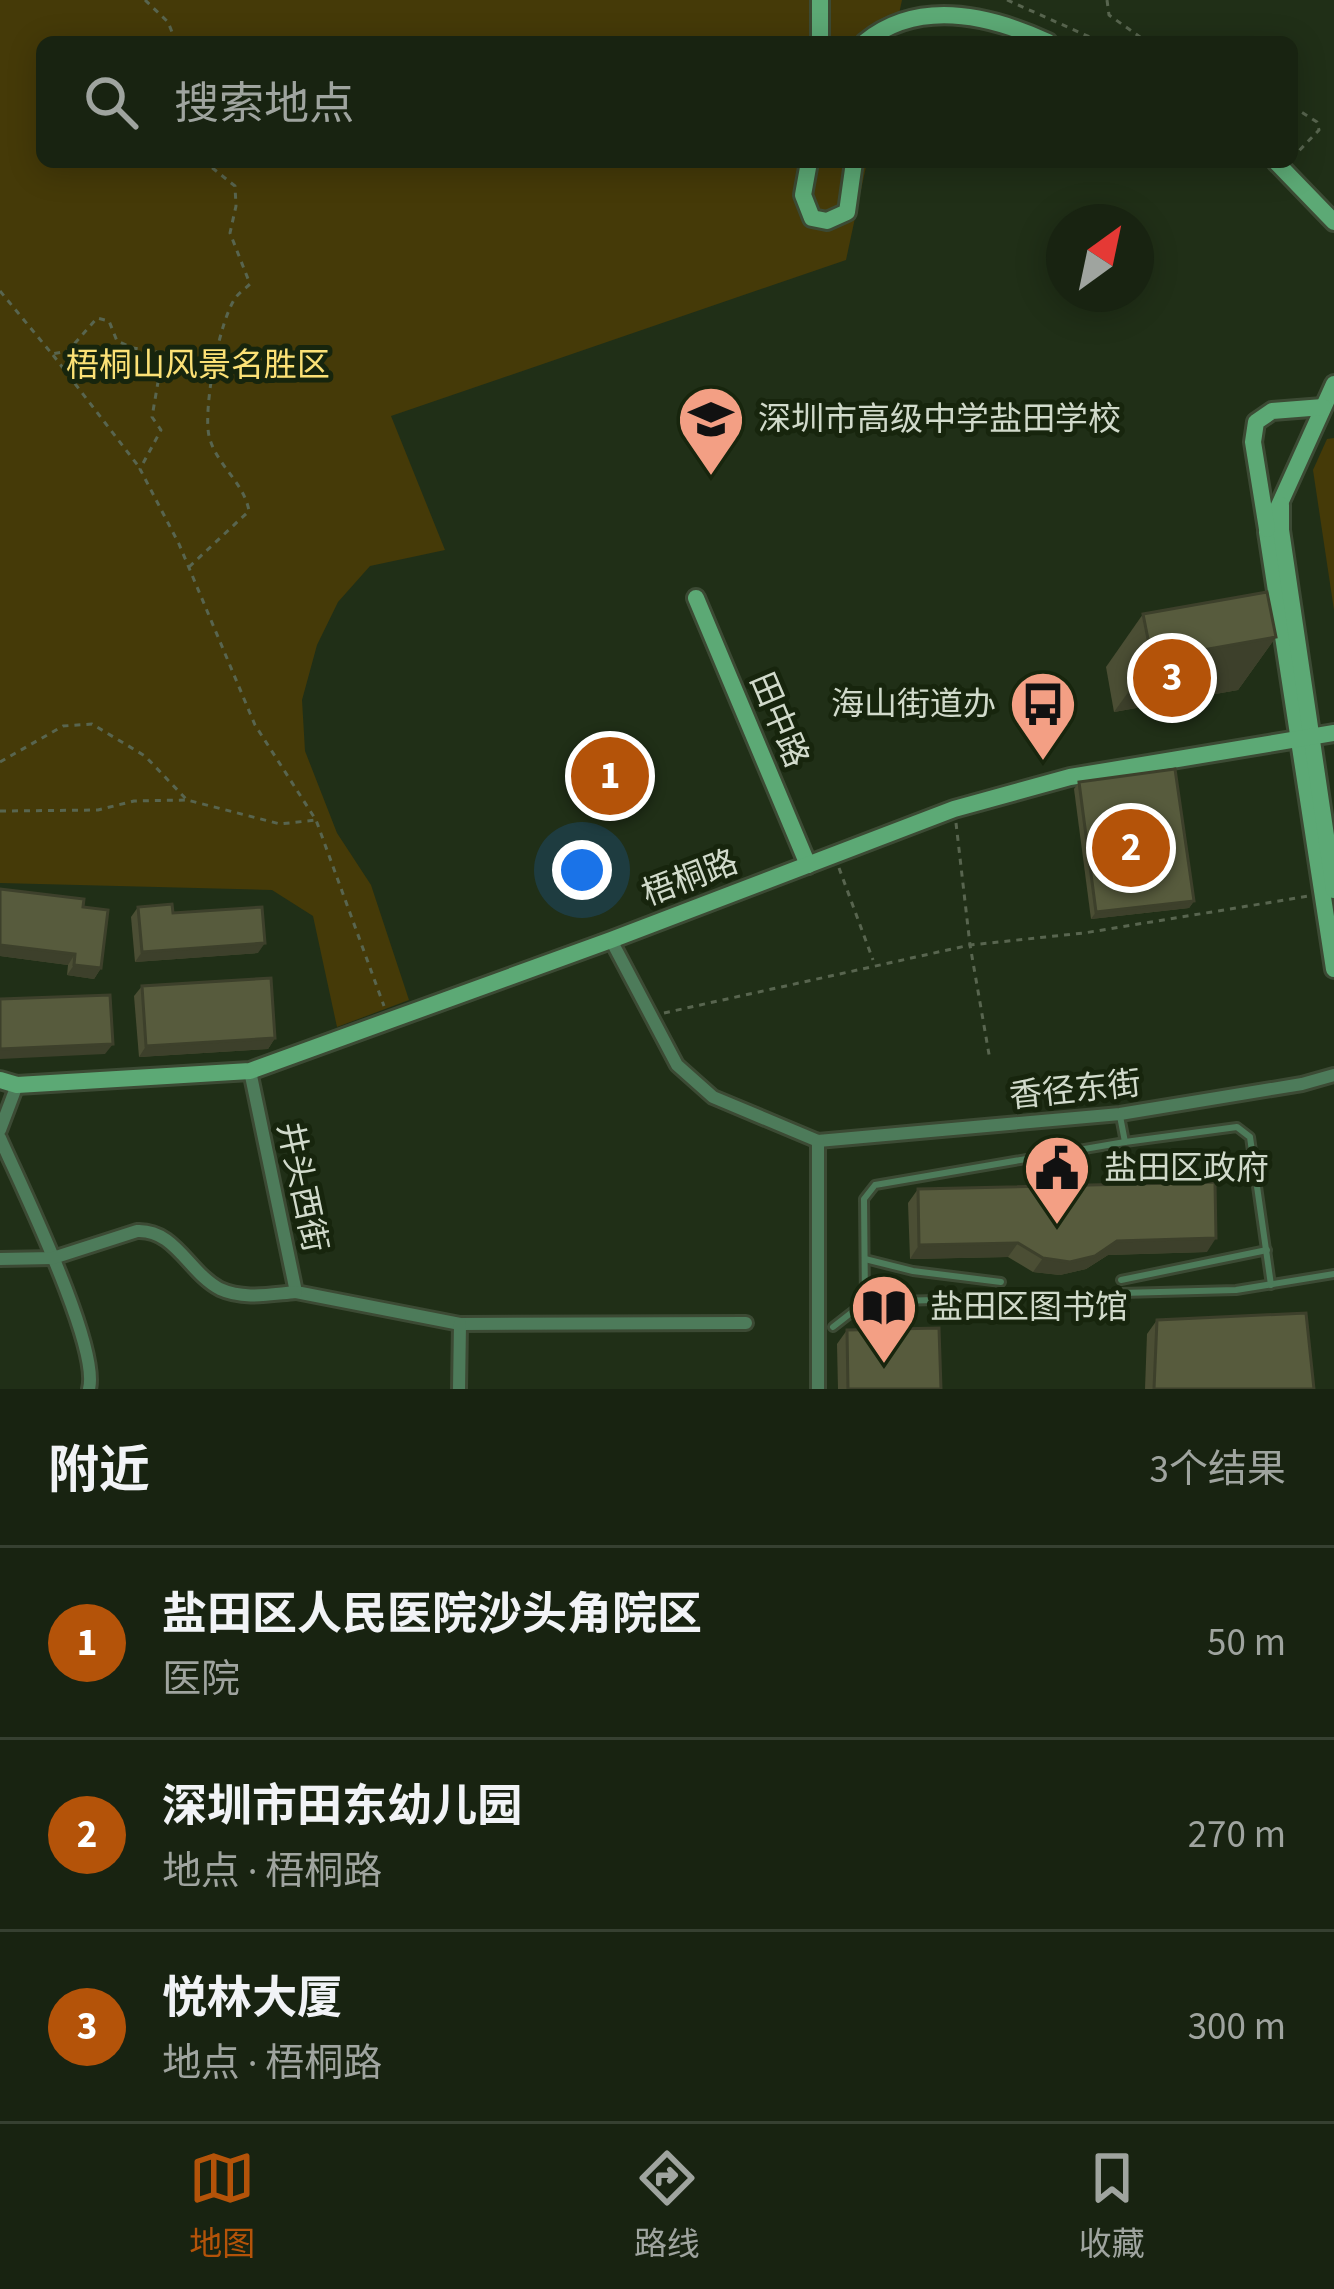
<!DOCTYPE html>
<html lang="zh">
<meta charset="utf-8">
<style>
:root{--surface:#182311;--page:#252f1f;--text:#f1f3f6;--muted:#9fa49f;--line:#364031;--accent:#b45309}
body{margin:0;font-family:"Source Sans 3","Noto Sans SC",sans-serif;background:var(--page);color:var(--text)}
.compass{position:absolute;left:1046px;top:204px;width:108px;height:108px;border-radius:50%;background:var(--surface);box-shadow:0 6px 30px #0003;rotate:33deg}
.you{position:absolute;left:582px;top:870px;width:42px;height:42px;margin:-30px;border:9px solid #fff;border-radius:50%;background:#1a73e8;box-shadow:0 0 0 18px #1a73e833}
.badge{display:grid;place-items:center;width:78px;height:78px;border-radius:50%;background:var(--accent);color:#fff;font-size:39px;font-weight:700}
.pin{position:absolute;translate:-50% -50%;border:6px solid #fff;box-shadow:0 3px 12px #0006}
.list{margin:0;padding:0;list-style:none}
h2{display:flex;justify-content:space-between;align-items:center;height:156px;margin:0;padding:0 48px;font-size:51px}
h2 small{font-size:39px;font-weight:400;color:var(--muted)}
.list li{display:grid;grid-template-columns:78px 1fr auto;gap:36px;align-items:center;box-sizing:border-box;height:192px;padding:0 48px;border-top:3px solid var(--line)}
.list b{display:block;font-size:45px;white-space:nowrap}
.list p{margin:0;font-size:39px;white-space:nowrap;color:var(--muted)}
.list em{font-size:39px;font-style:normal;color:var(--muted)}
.icon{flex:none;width:66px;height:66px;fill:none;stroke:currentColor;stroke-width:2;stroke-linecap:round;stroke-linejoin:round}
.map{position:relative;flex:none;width:1334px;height:1389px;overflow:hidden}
.search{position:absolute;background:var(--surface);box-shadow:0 6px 30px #0003;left:36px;right:36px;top:36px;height:132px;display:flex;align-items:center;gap:30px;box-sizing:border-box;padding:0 42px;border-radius:18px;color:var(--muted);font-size:45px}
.sheet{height:732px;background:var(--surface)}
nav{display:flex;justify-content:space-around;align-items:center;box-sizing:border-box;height:168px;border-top:3px solid var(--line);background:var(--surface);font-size:33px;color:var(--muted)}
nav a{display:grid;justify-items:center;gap:6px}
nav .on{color:var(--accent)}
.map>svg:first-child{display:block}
.green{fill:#453a08}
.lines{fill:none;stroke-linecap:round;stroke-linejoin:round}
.lane-casing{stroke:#3c4a34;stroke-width:12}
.street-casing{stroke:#3c4a34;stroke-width:18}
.secondary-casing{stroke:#3c4a34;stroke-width:22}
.path{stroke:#58654f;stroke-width:3;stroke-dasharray:6 6;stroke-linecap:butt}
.lane{stroke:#4d7b5a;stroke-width:6}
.street{stroke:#4d7b5a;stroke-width:12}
.secondary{stroke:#5ca975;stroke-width:16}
.wall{fill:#4b4e34}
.shaded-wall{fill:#3d402b}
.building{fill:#575b3d;stroke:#3d402b;stroke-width:3}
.labels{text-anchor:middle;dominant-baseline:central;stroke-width:10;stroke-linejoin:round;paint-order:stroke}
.park-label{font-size:33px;fill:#fce176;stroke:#17250d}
.poi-label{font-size:33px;fill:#d1dacb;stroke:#17250d;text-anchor:start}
.street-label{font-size:33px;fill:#d1dacb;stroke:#17250d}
</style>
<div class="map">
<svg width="1334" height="1389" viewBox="0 0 1334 1389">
<rect width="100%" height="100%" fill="#202f17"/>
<g class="green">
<path d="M0,0H902L893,42H42V162H867L846,260L391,416L445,550L370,566L338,602L317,645L302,700L305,751L337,833L371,885L409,1000L337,1027L313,916L272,890L0,883Z"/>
<path d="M1334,438V610L1313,470L1327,439Z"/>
</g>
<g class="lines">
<defs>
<g id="lane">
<path d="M1120,1116L1125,1142"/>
<path d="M865,1259L913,1271L1001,1282"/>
<path d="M1121,1280L1267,1250"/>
<path d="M1121,1293L1236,1290L1334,1274"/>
<path d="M865,1302L864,1199L875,1185L1125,1142L1237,1127L1250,1137L1271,1285"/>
<path d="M833,1327L865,1302L1002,1298"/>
</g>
<g id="street">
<path d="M611,940L677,1065L713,1097L818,1141L1120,1114L1302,1084L1334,1075"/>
<path d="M250,1071L296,1292L460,1324L746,1323"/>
<path d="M0,1130L17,1085"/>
<path d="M0,1138C21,1186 100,1346 89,1389"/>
<path d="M0,1259L53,1258L137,1231C175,1229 189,1273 220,1289C244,1300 271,1294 296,1292"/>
<path d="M459,1389L460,1324"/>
<path d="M818,1389V1141"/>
</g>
<g id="secondary">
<path d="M820,0V42"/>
<path d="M865,42C917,0 985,13 1048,42"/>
<path d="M809,162L803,195L812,218L827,221L847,212L854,162"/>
<path d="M1276,162L1334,222"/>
<path d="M1334,384L1267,532L1334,969"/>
<path d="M1281,505V530L1334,890"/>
<path d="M1267,529L1253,442L1256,422L1272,411L1323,407"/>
<path d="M696,598L808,865"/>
<path d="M0,1080L17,1085L250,1071L611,940L954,809L1070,777L1334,733"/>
</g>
</defs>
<use href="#lane" class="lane-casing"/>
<use href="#street" class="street-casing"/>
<use href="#secondary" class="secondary-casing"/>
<g class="path">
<path d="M145,0L168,22L176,42"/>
<path d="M1007,0L1101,42"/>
<path d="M1107,0L1109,15L1140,37L1189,42"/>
<path d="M1292,106L1317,122L1319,130L1293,157"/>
<path d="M0,291L52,354L68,351L97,318L109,321L117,341L133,348L163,353L152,417L161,430L140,469L179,544L255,725L316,820L384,1006"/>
<path d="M53,355L139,467"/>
<path d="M189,567L249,511C244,482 216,465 209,436C203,409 219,320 236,297C240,292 246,288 250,284L230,233L236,206L235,186L205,162"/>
<path d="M0,762L63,726L92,724L145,756L187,800L280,824L316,820"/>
<path d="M0,811L98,810L134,801L186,800"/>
<path d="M956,823L970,945L990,1060"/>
<path d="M839,868L873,960"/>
<path d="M664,1013L970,945L1084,933L1309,896"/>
</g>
<use href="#lane" class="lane"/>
<use href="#street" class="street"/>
<use href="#secondary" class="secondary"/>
</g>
<g class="wall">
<path d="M1143,614L1276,637L1238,690L1114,712L1106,667Z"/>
<path d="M1079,782L1194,901L1189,908L1091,919L1074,789Z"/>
<path d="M0,889L83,907L101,968L94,979L67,975L68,965L0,956Z"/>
<path d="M138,907L173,913L258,953L135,962L131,917Z"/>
<path d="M142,986L275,1038L268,1049L139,1057L134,996Z"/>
<path d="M918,1189L1207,1252L1108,1255L1086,1269L1060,1275L1033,1272L1008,1257L910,1259L908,1203Z"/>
<path d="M1157,1320L1314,1389H1145L1147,1334Z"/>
<path d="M847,1330L941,1389H838L837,1344Z"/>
</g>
<g class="shaded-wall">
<path d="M1276,637L1238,690L1114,712L1152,659Z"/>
<path d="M1194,901L1189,908L1091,919L1096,912Z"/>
<path d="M265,943L258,953L135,962L142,952Z"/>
<path d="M0,945L75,954L68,965L0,956Z"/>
<path d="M74,965L101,968L94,979L67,975Z"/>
<path d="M275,1038L268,1049L139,1057L146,1046Z"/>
<path d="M113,1044L105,1054L0,1059V1049Z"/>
<path d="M1216,1238L1207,1252L1108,1255L1086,1269L1060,1275L1033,1272L1043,1258L1117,1241Z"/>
<path d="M1018,1243L1008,1257L910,1259L919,1245Z"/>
</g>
<g class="building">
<path d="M1267,592L1276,637L1152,659L1143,614Z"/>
<path d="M1175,769L1194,901L1096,912L1079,782Z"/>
<path d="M0,889L84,899L83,907L108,910L101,968L74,965L75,954L0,945Z"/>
<path d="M172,904L173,913L262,907L265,943L142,952L138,907Z"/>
<path d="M271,978L275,1038L146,1046L142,986Z"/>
<path d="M110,995L113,1044L0,1049V999Z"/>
<path d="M1215,1182L1216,1238L1117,1241L1095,1256L1070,1262L1043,1258L1018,1243L919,1245L918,1189Z"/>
<path d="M1306,1313L1314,1389H1154L1157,1320Z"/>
<path d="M939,1328L941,1389H848L847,1330Z"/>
</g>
<defs>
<symbol id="school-pin" viewBox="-11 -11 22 30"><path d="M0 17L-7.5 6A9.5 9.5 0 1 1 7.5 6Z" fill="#f39f84" stroke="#17250d"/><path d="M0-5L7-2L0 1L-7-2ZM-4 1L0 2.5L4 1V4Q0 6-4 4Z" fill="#111"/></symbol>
<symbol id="bus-pin" viewBox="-11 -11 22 30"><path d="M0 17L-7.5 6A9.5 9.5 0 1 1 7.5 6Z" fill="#f39f84" stroke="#17250d"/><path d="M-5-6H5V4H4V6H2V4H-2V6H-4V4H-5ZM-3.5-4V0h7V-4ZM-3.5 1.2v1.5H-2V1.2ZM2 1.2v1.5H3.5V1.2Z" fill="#111"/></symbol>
<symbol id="civic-pin" viewBox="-11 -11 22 30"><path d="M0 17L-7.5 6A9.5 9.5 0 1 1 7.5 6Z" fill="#f39f84" stroke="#17250d"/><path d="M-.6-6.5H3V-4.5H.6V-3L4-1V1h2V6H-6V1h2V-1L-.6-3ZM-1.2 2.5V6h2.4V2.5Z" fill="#111"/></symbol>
<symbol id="library-pin" viewBox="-11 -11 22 30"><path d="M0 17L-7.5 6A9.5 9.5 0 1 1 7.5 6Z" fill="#f39f84" stroke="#17250d"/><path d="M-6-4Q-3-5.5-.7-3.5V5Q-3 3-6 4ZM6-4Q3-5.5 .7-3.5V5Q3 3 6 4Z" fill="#111"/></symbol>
</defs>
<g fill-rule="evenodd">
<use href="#school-pin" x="673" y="381" width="76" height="104"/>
<use href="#bus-pin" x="1005" y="666" width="76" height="104"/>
<use href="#civic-pin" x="1019" y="1130" width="76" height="104"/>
<use href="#library-pin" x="846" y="1269" width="76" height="104"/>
</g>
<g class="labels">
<g class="park-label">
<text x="198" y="365">梧桐山风景名胜区</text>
</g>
<g class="poi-label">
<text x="758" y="419">深圳市高级中学盐田学校</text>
<text x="996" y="704" text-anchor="end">海山街道办</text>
<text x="1104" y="1168">盐田区政府</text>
<text x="930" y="1307">盐田区图书馆</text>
</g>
<g class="street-label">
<text transform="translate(779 720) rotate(67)">田中路</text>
<text transform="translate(690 878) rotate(-21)">梧桐路</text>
<text transform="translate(1075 1090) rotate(-6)">香径东街</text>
<text transform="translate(302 1187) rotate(78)">井头西街</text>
</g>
</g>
</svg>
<svg class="compass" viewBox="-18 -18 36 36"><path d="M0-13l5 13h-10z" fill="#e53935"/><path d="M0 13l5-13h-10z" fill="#9fa49f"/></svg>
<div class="you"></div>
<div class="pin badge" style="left:610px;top:776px">1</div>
<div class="pin badge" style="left:1131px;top:848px">2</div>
<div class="pin badge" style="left:1172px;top:678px">3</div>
<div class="search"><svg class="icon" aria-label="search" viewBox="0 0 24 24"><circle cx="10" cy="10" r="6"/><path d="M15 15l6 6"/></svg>搜索地点</div>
</div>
<section class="sheet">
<h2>附近<small>3个结果</small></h2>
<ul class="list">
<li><span class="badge">1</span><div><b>盐田区人民医院沙头角院区</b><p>医院</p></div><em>50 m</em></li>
<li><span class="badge">2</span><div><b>深圳市田东幼儿园</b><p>地点 · 梧桐路</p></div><em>270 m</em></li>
<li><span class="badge">3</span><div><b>悦林大厦</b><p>地点 · 梧桐路</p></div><em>300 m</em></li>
</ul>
</section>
<nav>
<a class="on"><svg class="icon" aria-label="map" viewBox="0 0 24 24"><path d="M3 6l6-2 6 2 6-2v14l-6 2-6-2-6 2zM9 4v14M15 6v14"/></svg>地图</a>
<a><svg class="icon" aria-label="directions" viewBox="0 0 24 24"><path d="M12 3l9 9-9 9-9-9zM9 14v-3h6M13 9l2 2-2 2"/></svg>路线</a>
<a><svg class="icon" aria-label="saved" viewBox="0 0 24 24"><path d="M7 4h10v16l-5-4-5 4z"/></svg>收藏</a>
</nav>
